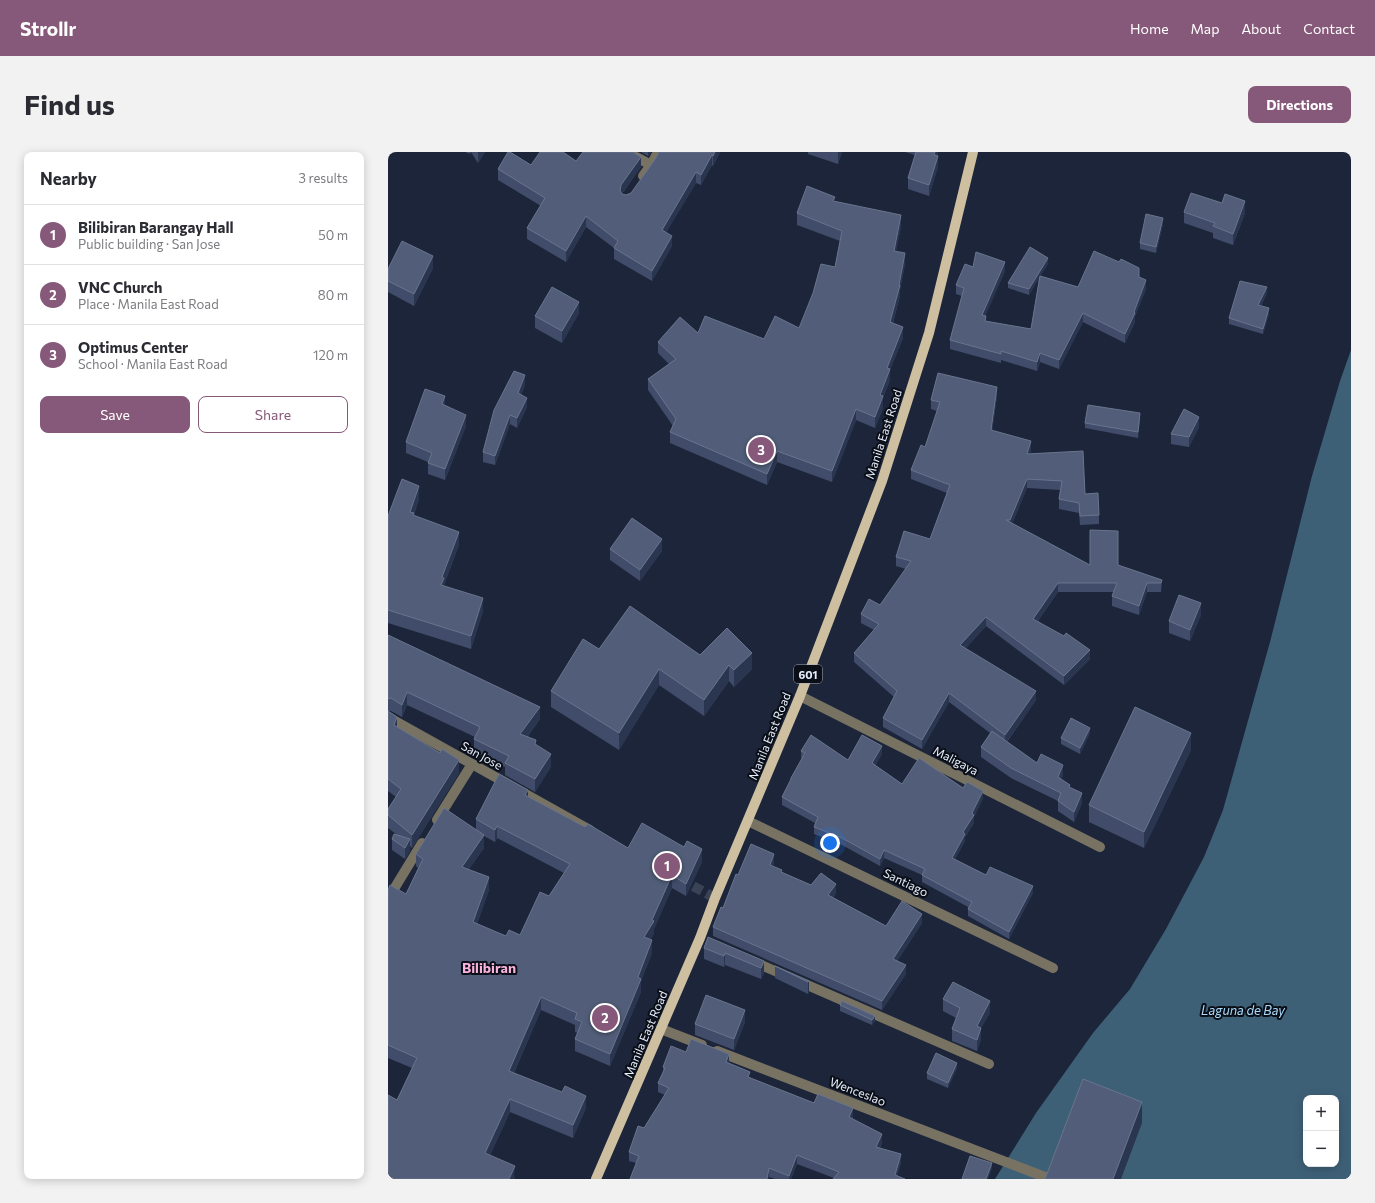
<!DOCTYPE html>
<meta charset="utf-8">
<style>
:root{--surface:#fff;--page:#f2f2f3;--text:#2b2b33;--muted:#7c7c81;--line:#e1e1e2;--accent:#865879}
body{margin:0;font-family:Commissioner,sans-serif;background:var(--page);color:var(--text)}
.controls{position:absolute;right:12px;bottom:12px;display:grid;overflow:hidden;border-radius:8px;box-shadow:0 2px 10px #0003}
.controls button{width:36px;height:36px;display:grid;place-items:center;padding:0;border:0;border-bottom:1px solid var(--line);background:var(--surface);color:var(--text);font:20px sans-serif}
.you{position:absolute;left:442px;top:691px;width:14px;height:14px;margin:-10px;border:3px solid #fff;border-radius:50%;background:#1a73e8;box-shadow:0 0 0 6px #1a73e833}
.badge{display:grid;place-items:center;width:26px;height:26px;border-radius:50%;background:var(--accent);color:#fff;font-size:13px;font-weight:700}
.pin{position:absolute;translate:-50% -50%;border:2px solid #fff;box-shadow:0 1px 4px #0006}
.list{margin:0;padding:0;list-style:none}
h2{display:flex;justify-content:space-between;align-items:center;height:52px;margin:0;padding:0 16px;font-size:17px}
h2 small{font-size:13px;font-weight:400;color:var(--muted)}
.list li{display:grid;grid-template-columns:26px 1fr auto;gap:12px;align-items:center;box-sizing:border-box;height:60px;padding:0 16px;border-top:1px solid var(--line)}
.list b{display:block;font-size:15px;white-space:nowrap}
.list p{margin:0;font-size:13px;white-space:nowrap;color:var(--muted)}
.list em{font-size:13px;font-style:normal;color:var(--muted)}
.actions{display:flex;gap:8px;padding:12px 16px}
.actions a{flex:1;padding:9px 0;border:1px solid var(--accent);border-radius:8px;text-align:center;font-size:14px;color:var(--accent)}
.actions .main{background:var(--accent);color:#fff}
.map{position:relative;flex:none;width:963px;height:1027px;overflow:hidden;border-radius:8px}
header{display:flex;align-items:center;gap:24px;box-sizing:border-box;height:56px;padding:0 20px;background:var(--accent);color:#fff}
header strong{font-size:19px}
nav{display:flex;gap:22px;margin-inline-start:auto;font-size:14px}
.intro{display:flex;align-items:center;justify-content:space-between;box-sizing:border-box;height:96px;padding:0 24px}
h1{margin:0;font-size:28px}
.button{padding:10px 18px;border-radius:8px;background:var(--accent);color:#fff;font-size:14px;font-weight:700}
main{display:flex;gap:24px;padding:0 24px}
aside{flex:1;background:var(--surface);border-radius:8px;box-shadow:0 2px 10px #0003}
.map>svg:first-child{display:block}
.water{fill:#3e6077;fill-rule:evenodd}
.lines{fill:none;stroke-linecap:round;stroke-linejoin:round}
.minor-tunnel{stroke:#3a4356;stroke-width:10;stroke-dasharray:10 5;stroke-linecap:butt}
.minor{stroke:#787263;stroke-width:10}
.major{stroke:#cdbf9f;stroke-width:10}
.wall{fill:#404c69;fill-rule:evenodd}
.shaded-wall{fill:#2a354f}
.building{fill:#525e79;stroke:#69748d}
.labels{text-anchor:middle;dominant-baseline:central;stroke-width:4;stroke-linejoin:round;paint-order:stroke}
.shield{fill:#0a0e17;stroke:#a5abb7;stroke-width:1}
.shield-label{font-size:11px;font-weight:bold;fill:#e7eefc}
.street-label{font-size:12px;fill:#e7eefc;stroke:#0a0e17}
.water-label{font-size:13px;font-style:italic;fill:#abdafb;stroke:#0a0e17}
.quarter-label{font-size:14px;font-weight:bold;fill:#fbb2dd;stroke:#0a0e17}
</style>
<header>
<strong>Strollr</strong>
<nav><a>Home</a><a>Map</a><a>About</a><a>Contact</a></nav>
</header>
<div class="intro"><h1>Find us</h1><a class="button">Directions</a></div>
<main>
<aside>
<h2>Nearby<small>3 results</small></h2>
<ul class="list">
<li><span class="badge">1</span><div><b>Bilibiran Barangay Hall</b><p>Public building · San Jose</p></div><em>50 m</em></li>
<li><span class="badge">2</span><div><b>VNC Church</b><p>Place · Manila East Road</p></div><em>80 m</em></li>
<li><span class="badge">3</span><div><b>Optimus Center</b><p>School · Manila East Road</p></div><em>120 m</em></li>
</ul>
<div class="actions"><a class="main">Save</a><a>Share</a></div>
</aside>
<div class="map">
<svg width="963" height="1027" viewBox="0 0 963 1027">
<rect width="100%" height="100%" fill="#1c2539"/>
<path class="water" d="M963,198V1027H607L648,961L705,881L742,837L778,777L816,705L835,658L882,490L924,324L952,229ZM918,946H948V1012H918Z"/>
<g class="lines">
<path class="minor-tunnel" d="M292,727L327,746"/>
<g class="minor">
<path d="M239,0L263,13"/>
<path d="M255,24L263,13L270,0"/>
<path d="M412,544L712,695"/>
<path d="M0,565L202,678"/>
<path d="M49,668L84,612"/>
<path d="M360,669L665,816"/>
<path d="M6,737L34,691"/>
<path d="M364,809L601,912"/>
<path d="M273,877L314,893"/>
<path d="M329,899L657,1025"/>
</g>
<path class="major" d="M208,1027L312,786L327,746L412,544L494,329L541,181L585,0"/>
</g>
<g class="wall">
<path d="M77,0H97L90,11L83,0L82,2Z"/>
<path d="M253,0H263L260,4Z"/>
<path d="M271,0H332L325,14L324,13L313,33L308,31L278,80L284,94L264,129L226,107V96L198,75L178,110L139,87V76L153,54L110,28V17L143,13L188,9L253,15L234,42L238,43L243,41L268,6Z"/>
<path d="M420,0H454L450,12L420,2Z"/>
<path d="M517,0H550L549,4L550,15L541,44L520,37V26L527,3Z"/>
<path d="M447,49L513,74L508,99L517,112L512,138V144L505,171L515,186L502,218V228L495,246V256L487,276L468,268L444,330L389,310L379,333L282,291V280L285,274L260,238V227L281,212L270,201V190L310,181L376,187L411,176L447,115L452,89L409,73V61Z"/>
<path d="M796,60L857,61L845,93L825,86V81L796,71Z"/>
<path d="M775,72L768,101L752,97V91Z"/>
<path d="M660,112L652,124L690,135L751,125L758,137L747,164V170L737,191L695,170L671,217L652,210L649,219L613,208V211L562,197V188L574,144L568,142V133L585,115L617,119L597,164L598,169L643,177L651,126L641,143L620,136V131Z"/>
<path d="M45,116L26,154L0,140V117Z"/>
<path d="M879,141L873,154L881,162L875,182L841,172V166Z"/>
<path d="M191,161L174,191L147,176V164Z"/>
<path d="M137,233L133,243L139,255L129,276L122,272L107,313L95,310V300Z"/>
<path d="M609,244L604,279L643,299L642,302L697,342L711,363V372L692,373L691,361L671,357V347L672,338L639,336L624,372L702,413H730L774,428L773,440H759L751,463L724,454V444L726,440H670L650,469L702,507L676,533L598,474L577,497L648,548L619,590L649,611L675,623L673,628L682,636L694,651L686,670L670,659V649L623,626L593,605V595L602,581L561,550L534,597L495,575V566L506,545L466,510V501L486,478L473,471V462L492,453L518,417L508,414V405L542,387L559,341L523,327V318L537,295L549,259L543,257V248Z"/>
<path d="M57,254L78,274L57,328L40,322V310L18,301V290Z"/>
<path d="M752,266L750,286L697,276V271Z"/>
<path d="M811,275L801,295L783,292V282Z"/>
<path d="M31,347L26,363L71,393L56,433V434L95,459L83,497L0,471V364Z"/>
<path d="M222,397L274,399L252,429L222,408Z"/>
<path d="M813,463L802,489L781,481V469Z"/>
<path d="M0,483L152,567L140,584L148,593L163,615L147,640L117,623V615L86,600V587L87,585L19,553L14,565L3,559H0L9,575L71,621L24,696L22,694V699L17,707L4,698V687L8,682L0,676V657L8,645L0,639Z"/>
<path d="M211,497L312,503L364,517L346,535L341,529L316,564L271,533L231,598L163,555V539Z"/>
<path d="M702,581L692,602L673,592V586Z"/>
<path d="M803,598L756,696L701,670V653Z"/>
<path d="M413,599L460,608L494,602L487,614L514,632L575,636L595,646L586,665V671L577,685V689L567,707L598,723L645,741L621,787L580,764V755L534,730V723L496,706L492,714L454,693L426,682V675L427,671L394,653V645L403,628V626L414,607L413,606Z"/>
<path d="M140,645L197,675L240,696L314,710L298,744L284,736L266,777V782L262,787L264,801L253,829V840L222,914L187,899V887L190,881L187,880V873L153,858L126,921L198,956L185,986L122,960L102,1003L127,1026L126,1027H0V943L9,948L24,916L0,906V738L18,742L30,716L28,714V702L88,678V667ZM96,684L107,690L109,686L176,721L161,744L132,783L118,784L89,772L101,738L81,717L96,696Z"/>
<path d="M386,711L385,714L394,720L423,733L448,741L445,746L498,774L534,771L509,809L518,822L494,858L325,784V775L335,756L350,723Z"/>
<path d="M316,796L376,809V821L373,827L337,813L336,815L316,807Z"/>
<path d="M387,814L421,829L420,842L387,826Z"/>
<path d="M555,847L602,861L593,876V887L589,899L564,889V877L568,866L555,859Z"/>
<path d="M454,849L487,869L484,873L452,859V853Z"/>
<path d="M357,870L346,898L307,883V872Z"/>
<path d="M298,900L341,910V911L362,926L426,951L465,965L464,967L494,991L492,996L513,1011L509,1024L446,1026L409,1012L403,1027H387L381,1025L248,1011L241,1009V1000L256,976L277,943L270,940V931L275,921V915Z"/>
<path d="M569,916L560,936L539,927V921Z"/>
</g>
<g class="shaded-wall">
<path d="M90,0H97L90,11Z"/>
<path d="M260,0H263L260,4Z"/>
<path d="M327,0H332L325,14V4Z"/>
<path d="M450,0H454L450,12Z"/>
<path d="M547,0H550L546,13V3Z"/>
<path d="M324,3V13L313,33V23Z"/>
<path d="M550,4V15L541,44V33Z"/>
<path d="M253,5V15L233,43L232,39L233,33Z"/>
<path d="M308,20V31L274,88V78Z"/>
<path d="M857,49V61L845,93V82Z"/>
<path d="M513,63V74L506,110V99Z"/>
<path d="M198,64V75L178,110V99Z"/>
<path d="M775,66V72L768,101V95Z"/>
<path d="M284,84V94L264,129V119Z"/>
<path d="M517,101V112L512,138V144L502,181V170Z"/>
<path d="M45,104V116L26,154V142Z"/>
<path d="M660,106V112L641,143V137Z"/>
<path d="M617,110V119L594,172V163Z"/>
<path d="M758,128V137L747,164V170L737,191V182Z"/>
<path d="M879,135V141L870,159V153Z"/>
<path d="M191,150V161L174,191V179Z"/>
<path d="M881,156V162L875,182V177Z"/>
<path d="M695,161V170L671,217V208Z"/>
<path d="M515,175V186L502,218V228L495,246V256L487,276V265L499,216Z"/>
<path d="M652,201V210L649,219V210Z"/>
<path d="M137,223V233L130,251V241Z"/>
<path d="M609,235V244L603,287V278Z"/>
<path d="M57,244V255L54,252Z"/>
<path d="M139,246V255L129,276V266Z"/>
<path d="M468,257V268L444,330V319Z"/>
<path d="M752,261V266L750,286V280Z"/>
<path d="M78,263V274L57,328V317Z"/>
<path d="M122,263V272L107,313V304Z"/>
<path d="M811,265V275L801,295V285Z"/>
<path d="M643,289V299L639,312V302Z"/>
<path d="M389,299V310L379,333V322Z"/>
<path d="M639,327V336L622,377V368Z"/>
<path d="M31,334V347L26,362V374L22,360Z"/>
<path d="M71,380V393L56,433V439L53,433L54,425Z"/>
<path d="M274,387V399L252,429V418Z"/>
<path d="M670,431V440L645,476V467Z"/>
<path d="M759,431V440L751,463V454Z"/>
<path d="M95,446V459L83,497V484Z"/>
<path d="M813,451V463L802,489V478Z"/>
<path d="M598,465V474L572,503V493Z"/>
<path d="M702,498V507L676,533V524Z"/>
<path d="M364,501V517L346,535V518Z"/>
<path d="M341,513V529L316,564V548Z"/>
<path d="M271,517V533L231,598V581Z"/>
<path d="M648,539V548L617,592V583Z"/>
<path d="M19,540V553L14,565V553Z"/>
<path d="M561,541V550L534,597V588Z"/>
<path d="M152,555V567L132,594V582Z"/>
<path d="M9,565V578L6,573Z"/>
<path d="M702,576V581L692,602V596Z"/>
<path d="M803,581V598L756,696V680Z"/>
<path d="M494,594V602L484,619V611Z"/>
<path d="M163,602V615L147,640V627Z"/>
<path d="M71,608V621L24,696V683Z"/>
<path d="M675,613V623L670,635V625Z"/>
<path d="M140,638V651L137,643Z"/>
<path d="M595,639V646L586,665V671L577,685V689L564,713V706L584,661Z"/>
<path d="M694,641V651L686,670V660Z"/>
<path d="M109,674V686L107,690V678Z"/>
<path d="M96,683V696L74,727V715Z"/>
<path d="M22,687V699L17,707V696Z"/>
<path d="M314,697V710L298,744V732Z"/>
<path d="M496,698V706L492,714V707Z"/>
<path d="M386,702V711L382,722V713Z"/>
<path d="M284,723V736L266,777V782L256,798V785Z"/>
<path d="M101,725V738L85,783V770Z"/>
<path d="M448,732V741L440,752V743Z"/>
<path d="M645,734V741L621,787V780Z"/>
<path d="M534,762V771L505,816V807Z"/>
<path d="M264,788V801L253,829V840L222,914V902Z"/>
<path d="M337,801V813L336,815V804Z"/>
<path d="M376,809V821L373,827V816Z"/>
<path d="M518,813V822L494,858V849Z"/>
<path d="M421,829V841L420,842V830Z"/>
<path d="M153,845V858L121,932V919Z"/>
<path d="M602,849V861L593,876V887L589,899V874Z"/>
<path d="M357,858V870L346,898V887Z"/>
<path d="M487,864V869L484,873V868Z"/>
<path d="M341,902V910L338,919V910Z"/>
<path d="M569,911V916L560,936V931Z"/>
<path d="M198,944V956L185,986V973Z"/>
<path d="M122,947V960L97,1014V1001Z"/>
<path d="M754,950V971L733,1027H725Z"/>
<path d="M465,956V965L461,974V965Z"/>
<path d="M494,982V991L488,1003V995Z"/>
<path d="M513,1002V1011L508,1027L507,1023Z"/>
<path d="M409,1003V1012L403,1027H401V1024Z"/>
<path d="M604,1011V1017L600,1027H598Z"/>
<path d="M127,1014L126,1027H121Z"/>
<path d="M381,1016V1027H379Z"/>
</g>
<g class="building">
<path d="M120,0H122L143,13L152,0H175L188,9L195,0H245L253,5L233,33L232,39L234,42L238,43L243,41L268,6L271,0H327L325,4L324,3L313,23L308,20L274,78L284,84L264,119L226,96L230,89L198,64L178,99L139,76L157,46L110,17Z"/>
<path d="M528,0H547L546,3L550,4L541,33L520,26Z"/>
<path d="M419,34L447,45L445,49L513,63L506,99L517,101L511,133H512L502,170L515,175L499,216L502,217L492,243L495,244L487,265L468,257L444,319L389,299L379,322L282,280L288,267L260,227L288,207L270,190L292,165L310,181L317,164L376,187L387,164L411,176L425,141L433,112L447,115L454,79L409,61Z"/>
<path d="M803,41L834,51L837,42L857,49L845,82L825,74L827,71L796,60Z"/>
<path d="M758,62L775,66L768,95L752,91Z"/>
<path d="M14,89L45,104L26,142L0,129V117Z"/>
<path d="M642,95L660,106L641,137L620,131Z"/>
<path d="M706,99L731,110L733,107L751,116V125L758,128L746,160L747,161L737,182L695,161L671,208L652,201L649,210L613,199V202L562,188L576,136L568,133L577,112L585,115L588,100L617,110L594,163L598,164L597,169L643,177L652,124L690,135Z"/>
<path d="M852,129L879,135L870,153L881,156L875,177L841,166Z"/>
<path d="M164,135L191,150L174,179L147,164Z"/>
<path d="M126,219L137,223L130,241L139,246L129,266L122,263L107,304L95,300L106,258Z"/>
<path d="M550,221L609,235L603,278L643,289L639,302L695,299L697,342L710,341L711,363L692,364L691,351L671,347L674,329L639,327L622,368H618L702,413V378L730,379V413L774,428L773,431H759L751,454L724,444L729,431H670L645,467L676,484L678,481L702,498L676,524L598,465L572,493L648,539L617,583L561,541L534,588L495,566L509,539L466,501L491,472L473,462L481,447L492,453L523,409L508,405L516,379L542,387L562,333L523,318L533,293L537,295L552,250L543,248Z"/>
<path d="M37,237L57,244L54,252L78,263L57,317L40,311L44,301L18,290Z"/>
<path d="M700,253L752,261L750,280L697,271Z"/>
<path d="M796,257L811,265L801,285L783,282Z"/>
<path d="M14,327L31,334L22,360L26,361L25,363L71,380L54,425L56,426L53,433L95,446L83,484L0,458V364Z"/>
<path d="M244,366L274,387L252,418L222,397Z"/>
<path d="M791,443L813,451L802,478L781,469Z"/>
<path d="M242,454L312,503L339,476L364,501L346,518L341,513L316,548L271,517L231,581L163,539L195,487L211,497Z"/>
<path d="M0,483L152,555L132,582L148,588L147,592L163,602L147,627L117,611L121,604L86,587L92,575L19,540L14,553L3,546L0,547Z"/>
<path d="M747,555L803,581L756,680L701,653Z"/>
<path d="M0,559L9,565L6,573L52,601L54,597L71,608L24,683L0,663V657L13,637L0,627Z"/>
<path d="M683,566L702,576L692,596L673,586Z"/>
<path d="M604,579L649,611L653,602L675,613L670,625L682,633L681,635L694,641L686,660L670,649L673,641L623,616L593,595Z"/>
<path d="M423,583L460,608L474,583L494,594L484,611L514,632L531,606L575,636L579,630L595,639L584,661L586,663L575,680L577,682L564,706L598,723L602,715L645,734L621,780L580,757L584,750L534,723L537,717L496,698L492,707L454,686L426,675L430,665L394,645L403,627V626L417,601L413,599Z"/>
<path d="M111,622L140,638L137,643L197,675L200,672L240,696L254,671L296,695L299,689L314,697L298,732L284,723L264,768L266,769L256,785L264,788L250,825L253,827L222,902L187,887L194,870L187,867L189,861L153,845L121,919L174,940L177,934L198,944L185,973L122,947L97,1001L127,1014L121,1027H7L0,1024V943L9,948L29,906L0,893V738L2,733L18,742L35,707L28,702L56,656L96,683L74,715L101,725L85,770L118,784L121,778L132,783L152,740L161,744L182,712L109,674L107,678L88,667Z"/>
<path d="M6,682L22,687L17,696L4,687Z"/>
<path d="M363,692L386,702L382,713L394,718L393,720L423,733L433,721L448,732L440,743L498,774L514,749L534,762L505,807L518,813L494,849L325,775L333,755L335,756L348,722L350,723Z"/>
<path d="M320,785L376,809L373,816L337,801L336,804L316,796Z"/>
<path d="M387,814L421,829L420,830Z"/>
<path d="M565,830L602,849L589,874L593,876L589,888L564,877L572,856L555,847Z"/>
<path d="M318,843L357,858L346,887L307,872Z"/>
<path d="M454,849L487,864L484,868L452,853Z"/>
<path d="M303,887L341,902L338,910L362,920L360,925L426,951L430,942L465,956L461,965L494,982L488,995L513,1002L507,1023L517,1027H445L451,1020L409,1003L401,1024L381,1016L379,1027H242L251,1004L241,1000L250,974L256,976L281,936L270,931L277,916L275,915L283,894L298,900Z"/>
<path d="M548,901L569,911L560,931L539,921Z"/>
<path d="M695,927L754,950L725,1027H657Z"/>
<path d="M582,1004L604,1011L598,1027H574Z"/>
</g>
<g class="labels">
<rect class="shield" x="406" y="513" width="28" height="18" rx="3"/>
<g class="shield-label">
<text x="420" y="522">601</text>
</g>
<g class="street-label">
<text transform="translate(495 282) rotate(-72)">Manila East Road</text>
<text transform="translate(381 584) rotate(-68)">Manila East Road</text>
<text transform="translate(94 603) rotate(29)">San Jose</text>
<text transform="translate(568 608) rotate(27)">Maligaya</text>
<text transform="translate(518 730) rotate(26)">Santiago</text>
<text transform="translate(257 882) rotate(-67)">Manila East Road</text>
<text transform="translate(470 939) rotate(21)">Wenceslao</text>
</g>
<g class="water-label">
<text x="855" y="858">Laguna de Bay</text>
</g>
<g class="quarter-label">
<text x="101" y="815">Bilibiran</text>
</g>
</g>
</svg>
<div class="controls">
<button>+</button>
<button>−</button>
</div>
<div class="you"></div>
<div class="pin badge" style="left:279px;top:714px">1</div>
<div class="pin badge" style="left:217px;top:866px">2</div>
<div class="pin badge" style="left:373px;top:298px">3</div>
</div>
</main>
